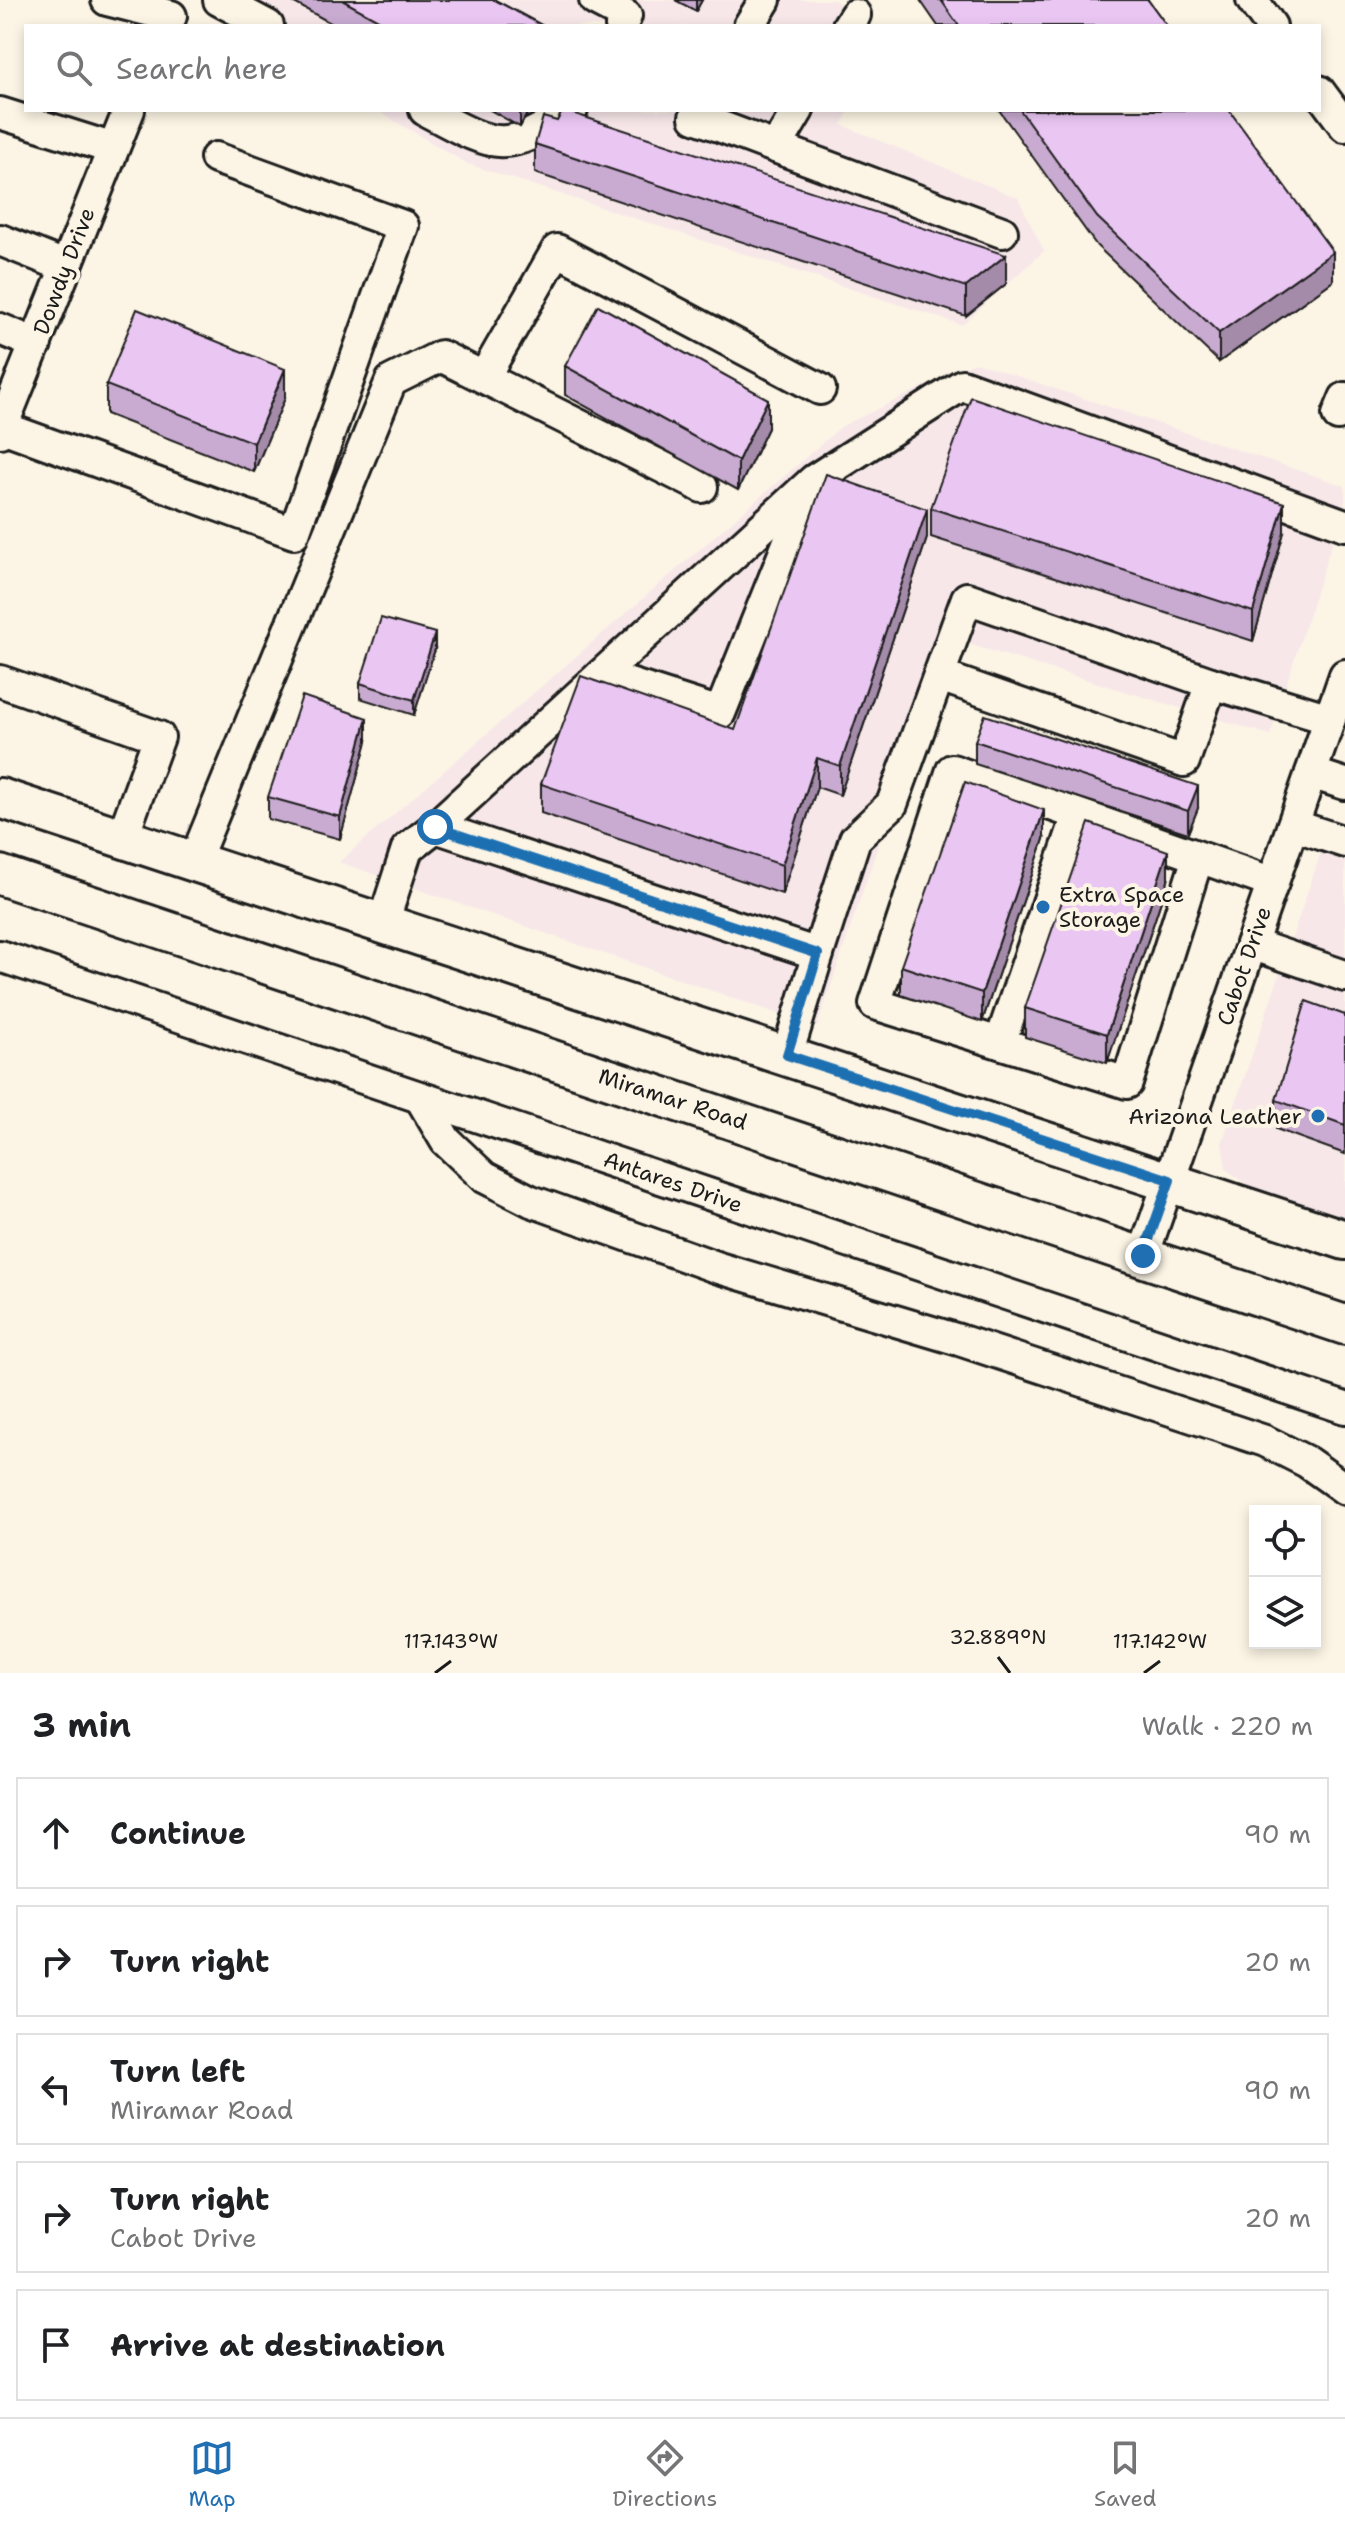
<!DOCTYPE html>
<meta charset="utf-8">
<style>
:root{--surface:#fff;--page:#f6f6f6;--text:#202124;--muted:#757577;--line:#e0e0e0;--accent:#1f6fb2}
body{margin:0;font-family:"Shantell Sans",sans-serif;background:var(--page);color:var(--text)}
.controls{position:absolute;right:24px;bottom:24px;display:grid;overflow:hidden;border-radius:0px;box-shadow:0 4px 12px #0003}
.controls button{width:72px;height:72px;display:grid;place-items:center;padding:0;border:0;border-bottom:2px solid var(--line);background:var(--surface);color:var(--text);font:40px sans-serif}
.stop{position:absolute;width:24px;height:24px;margin:-18px;border:6px solid #1f6fb2;border-radius:50%;background:#fff}
.stop.end{background:#1f6fb2;border-color:#fff;box-shadow:0 2px 8px #0008}
.list{margin:0;padding:0;list-style:none}
h2{display:flex;justify-content:space-between;align-items:center;height:104px;margin:0;padding:0 32px;font-size:34px}
h2 small{font-size:26px;font-weight:400;color:var(--muted)}
.list li{display:grid;grid-template-columns:52px 1fr auto;gap:24px;align-items:center;box-sizing:border-box;height:112px;margin:0 16px 16px;padding:0 16px;border:2px solid var(--line);border-radius:0px}
.list b{display:block;font-size:30px;white-space:nowrap}
.list p{margin:0;font-size:26px;white-space:nowrap;color:var(--muted)}
.list em{font-size:26px;font-style:normal;color:var(--muted)}
.icon{flex:none;width:44px;height:44px;fill:none;stroke:currentColor;stroke-width:2;stroke-linecap:round;stroke-linejoin:round}
.map{position:relative;flex:none;width:1345px;height:1673px;overflow:hidden}
.search{position:absolute;background:var(--surface);box-shadow:0 4px 12px #0003;left:24px;right:24px;top:24px;height:88px;display:flex;align-items:center;gap:20px;box-sizing:border-box;padding:0 28px;border-radius:0px;color:var(--muted);font-size:30px}
.sheet{height:744px;background:var(--surface)}
nav{display:flex;justify-content:space-around;align-items:center;box-sizing:border-box;height:112px;border-top:2px solid var(--line);background:var(--surface);font-size:22px;color:var(--muted)}
nav a{display:grid;justify-items:center;gap:4px}
nav .on{color:var(--accent)}
.map>svg:first-child{display:block}
.built{fill:#f7e7e9}
.lines{fill:none;stroke-linecap:round;stroke-linejoin:round}
.minor-casing{stroke:#1c1c1c;stroke-width:36}
.major-casing{stroke:#1c1c1c;stroke-width:44}
.minor{stroke:#fcf5e5;stroke-width:30}
.major{stroke:#fcf5e5;stroke-width:38}
.wall{fill:#c9abd1;stroke:#1c1c1c;stroke-width:2}
.shaded-wall{fill:#a48baa;stroke:#1c1c1c;stroke-width:2}
.building{fill:#eac7f3;stroke:#1c1c1c;stroke-width:2}
.route{stroke:#1f6fb2;stroke-width:10}
.ticks{fill:none;stroke:#1c1c1c;stroke-width:3}
.poi-dot{fill:#1f6fb2;stroke:#fcf5e5;stroke-width:3}
.labels{text-anchor:middle;dominant-baseline:central;stroke-width:8;stroke-linejoin:round;paint-order:stroke}
.street-label{font-size:22px;fill:#1c1c1c;stroke:#fcf5e5}
.poi-label{font-size:22px;fill:#1c1c1c;stroke:#fcf5e5;text-anchor:start}
.ticks-label{font-size:20px;text-anchor:middle;fill:#1c1c1c;stroke:#fcf5e5;stroke-width:8;stroke-linejoin:round;paint-order:stroke}
</style>
<div class="map">
<svg width="1345" height="1673" viewBox="0 0 1345 1673">
<rect width="100%" height="100%" fill="#fcf5e5"/>
<filter id="ink" filterUnits="userSpaceOnUse"><feTurbulence type="fractalNoise" baseFrequency=".0125" numOctaves="2"/><feDisplacementMap in="SourceGraphic" scale="16" xChannelSelector="R" yChannelSelector="G"/><feConvolveMatrix kernelMatrix="1 2 1 2 8 2 1 2 1" color-interpolation-filters="sRGB"/></filter>
<g filter="url(#ink)">
<g class="built">
<path d="M219,0H834L873,26H235L213,13Z"/>
<path d="M376,110H849L842,125L1018,198L1044,251L962,325L468,164Z"/>
<path d="M975,362L1345,486V502L1270,735L948,638L817,1027L339,862L842,426Z"/>
<path d="M1332,820L1345,824V1219L1250,1187L1226,1169L1222,1143Z"/>
</g>
<g class="lines">
<defs>
<g id="minor">
<path d="M107,0L171,16"/>
<path d="M219,0L268,26"/>
<path d="M595,0L626,16L621,26"/>
<path d="M1252,0L1271,26"/>
<path d="M749,26L765,0"/>
<path d="M848,26L855,15"/>
<path d="M1319,91L1345,126"/>
<path d="M425,110C494,147 504,156 572,110"/>
<path d="M699,110L695,117L1002,232"/>
<path d="M0,113L111,148"/>
<path d="M776,147L798,110"/>
<path d="M0,240L67,267"/>
<path d="M0,329L36,344"/>
<path d="M484,377L557,250L820,389"/>
<path d="M1338,415L1345,398"/>
<path d="M2,427L294,533L403,226L216,158"/>
<path d="M0,432L129,110"/>
<path d="M601,675L720,713L810,489"/>
<path d="M0,681L159,737L122,838"/>
<path d="M1211,683L1330,719"/>
<path d="M1311,773L1345,784"/>
<path d="M1293,825L1345,842"/>
<path d="M435,827L814,480L962,385L1345,525"/>
<path d="M1198,857L1127,1083L875,1004L952,770L1273,883"/>
<path d="M194,862L391,381L441,356L702,487"/>
<path d="M383,923L407,849L435,827L818,954L855,839L892,804L967,598L1211,683L1184,761L940,676"/>
<path d="M1251,944L1345,976"/>
<path d="M0,956L1345,1408"/>
<path d="M1000,1043L1078,815"/>
<path d="M787,1055L818,954"/>
<path d="M420,1097L446,1141L484,1177L531,1201L719,1268L959,1340L1265,1441L1307,1462L1345,1489"/>
<path d="M1143,1256L1345,675"/>
</g>
<g id="major">
<path d="M0,798L1345,1240"/>
<path d="M0,875L1345,1325"/>
</g>
</defs>
<use href="#minor" class="minor-casing"/>
<use href="#major" class="major-casing"/>
<use href="#minor" class="minor"/>
<use href="#major" class="major"/>
</g>
<g class="wall">
<path d="M289,0H495L543,26H336Z"/>
<path d="M675,0H702L696,11Z"/>
<path d="M920,0H1148L1167,26H938Z"/>
<path d="M490,110H529L520,127Z"/>
<path d="M999,110H1229L1333,281L1219,362L1097,246Z"/>
<path d="M535,144L1006,284L966,316L535,173Z"/>
<path d="M565,366L768,428L738,490L565,395Z"/>
<path d="M106,385L285,398L254,472L106,414Z"/>
<path d="M931,508L1284,532L1253,641L931,537Z"/>
<path d="M927,538L840,795L817,787L782,894L541,813V784L735,730Z"/>
<path d="M435,649L414,715L360,698V683Z"/>
<path d="M367,741L340,839L268,819V797Z"/>
<path d="M975,741L1198,808L1188,833L975,764Z"/>
<path d="M1044,839L982,1022L901,995V966Z"/>
<path d="M1168,880L1107,1063L1025,1037V1008Z"/>
<path d="M1345,1015V1154L1276,1129V1100Z"/>
</g>
<g class="shaded-wall">
<path d="M696,0H702L696,11Z"/>
<path d="M520,110H529L520,127Z"/>
<path d="M1333,252V281L1219,362V333Z"/>
<path d="M1006,255V284L966,316V287Z"/>
<path d="M285,369V398L254,472V443Z"/>
<path d="M768,399V428L738,490V461Z"/>
<path d="M1284,503V532L1253,641V612Z"/>
<path d="M927,509V538L840,795V766Z"/>
<path d="M435,633V649L414,715V700Z"/>
<path d="M367,718V741L340,839V817Z"/>
<path d="M817,758V787L782,894V865Z"/>
<path d="M1198,786V808L1188,833V811Z"/>
<path d="M1044,810V839L982,1022V993Z"/>
<path d="M1168,851V880L1107,1063V1034Z"/>
</g>
<g class="building">
<path d="M342,0H495L543,26H389Z"/>
<path d="M941,0H1148L1167,26H959Z"/>
<path d="M563,110L1006,255L966,287L535,144L543,117L557,121Z"/>
<path d="M1020,110H1229L1333,252L1219,333L1097,217Z"/>
<path d="M598,305L768,399L738,461L565,366Z"/>
<path d="M137,309L285,369L254,443L106,385Z"/>
<path d="M971,397L1284,503L1253,612L931,508Z"/>
<path d="M826,474L927,509L840,766L817,758L782,865L541,784L581,676L735,730Z"/>
<path d="M381,618L435,633L414,700L360,683Z"/>
<path d="M302,696L367,718L340,817L268,797Z"/>
<path d="M985,715L1198,786L1188,811L975,741Z"/>
<path d="M965,782L1044,810L982,993L901,966Z"/>
<path d="M1089,823L1168,851L1107,1034L1025,1008Z"/>
<path d="M1306,1001L1345,1015V1125L1276,1100Z"/>
</g>
</g>
<g class="lines" filter="url(#ink)">
<path class="route" d="M435,827L818,954L787,1055L1170,1180L1143,1256"/>
</g>
<path class="ticks" d="M998,1657L1010,1673M435,1673L451,1661M1144,1673L1160,1661"/>
<g class="poi-dot">
<circle cx="1043" cy="907" r="8"/>
<circle cx="1318" cy="1116" r="8"/>
</g>
<g class="labels">
<g class="street-label">
<text transform="translate(64 271) rotate(-69)">Dowdy Drive</text>
<text transform="translate(1244 966) rotate(-71)">Cabot Drive</text>
<text transform="translate(673 1099) rotate(18)">Miramar Road</text>
<text transform="translate(673 1182) rotate(19)">Antares Drive</text>
</g>
<g class="poi-label">
<text x="1059" y="894">Extra Space<tspan x="1059" dy="25">Storage</tspan></text>
<text x="1302" y="1116" text-anchor="end">Arizona Leather</text>
</g>
</g>
<g class="ticks-label">
<text x="998" y="1644">32.889°N</text>
<text x="451" y="1648">117.143°W</text>
<text x="1160" y="1648">117.142°W</text>
</g>
</svg>
<div class="controls">
<button><svg class="icon" aria-label="locate" viewBox="0 0 24 24"><circle cx="12" cy="12" r="6"/><path d="M12 2v4M12 18v4M2 12h4M18 12h4"/></svg></button>
<button><svg class="icon" aria-label="layers" viewBox="0 0 24 24"><path d="M12 4l9 5-9 5-9-5zM3 14l9 5 9-5"/></svg></button>
</div>
<div class="stop" style="left:435px;top:827px"></div>
<div class="stop end" style="left:1143px;top:1256px"></div>
<div class="search"><svg class="icon" aria-label="search" viewBox="0 0 24 24"><circle cx="10" cy="10" r="6"/><path d="M15 15l6 6"/></svg>Search here</div>
</div>
<section class="sheet">
<h2>3 min<small>Walk · 220 m</small></h2>
<ul class="list">
<li><svg class="icon" aria-label="ahead" viewBox="0 0 24 24"><path d="M12 20V5M6 11l6-6 6 6"/></svg><div><b>Continue</b></div><em>90 m</em></li>
<li><svg class="icon" aria-label="right" viewBox="0 0 24 24"><path d="M7 20v-9h11M14 6l5 5-5 5"/></svg><div><b>Turn right</b></div><em>20 m</em></li>
<li><svg class="icon" aria-label="left" viewBox="0 0 24 24"><path d="M17 20v-9H6M10 6l-5 5 5 5"/></svg><div><b>Turn left</b><p>Miramar Road</p></div><em>90 m</em></li>
<li><svg class="icon" aria-label="right" viewBox="0 0 24 24"><path d="M7 20v-9h11M14 6l5 5-5 5"/></svg><div><b>Turn right</b><p>Cabot Drive</p></div><em>20 m</em></li>
<li><svg class="icon" aria-label="arrive" viewBox="0 0 24 24"><path d="M6 21V4h12l-3 4 3 4H6"/></svg><div><b>Arrive at destination</b></div></li>
</ul>
</section>
<nav>
<a class="on"><svg class="icon" aria-label="map" viewBox="0 0 24 24"><path d="M3 6l6-2 6 2 6-2v14l-6 2-6-2-6 2zM9 4v14M15 6v14"/></svg>Map</a>
<a><svg class="icon" aria-label="directions" viewBox="0 0 24 24"><path d="M12 3l9 9-9 9-9-9zM9 14v-3h6M13 9l2 2-2 2"/></svg>Directions</a>
<a><svg class="icon" aria-label="saved" viewBox="0 0 24 24"><path d="M7 4h10v16l-5-4-5 4z"/></svg>Saved</a>
</nav>
